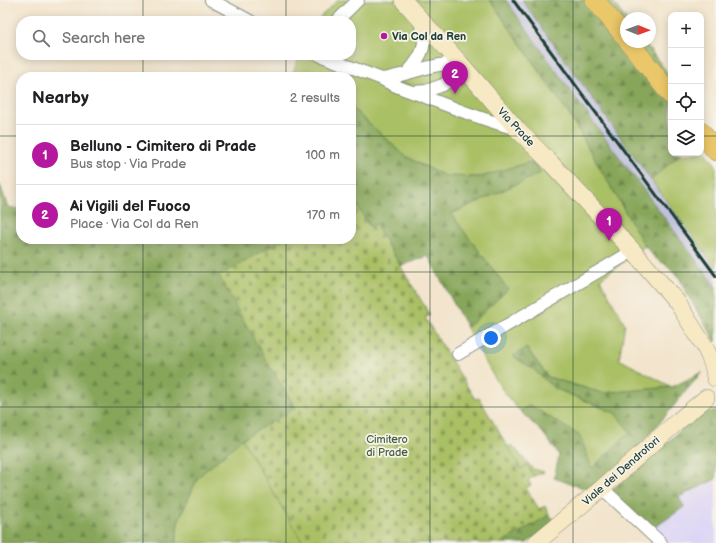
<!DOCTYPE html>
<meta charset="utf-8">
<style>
:root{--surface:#fff;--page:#f6f6f6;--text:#202124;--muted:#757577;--line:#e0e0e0;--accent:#b5179e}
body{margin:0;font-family:"Balsamiq Sans",sans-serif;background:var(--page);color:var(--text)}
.controls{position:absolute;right:12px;top:12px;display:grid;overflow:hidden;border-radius:8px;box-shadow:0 2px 10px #0003}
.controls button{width:36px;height:36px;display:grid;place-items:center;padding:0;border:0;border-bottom:1px solid var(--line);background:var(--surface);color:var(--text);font:20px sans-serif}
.compass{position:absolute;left:620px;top:12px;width:36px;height:36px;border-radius:50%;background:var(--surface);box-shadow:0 2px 10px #0003;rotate:91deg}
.you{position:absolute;left:491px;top:338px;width:14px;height:14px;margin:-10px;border:3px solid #fff;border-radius:50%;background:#1a73e8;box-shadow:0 0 0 6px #1a73e833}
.badge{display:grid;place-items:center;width:26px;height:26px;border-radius:50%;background:var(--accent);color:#fff;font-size:13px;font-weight:700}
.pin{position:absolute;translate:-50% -33px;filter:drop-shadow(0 1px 2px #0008)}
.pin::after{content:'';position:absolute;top:21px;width:14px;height:12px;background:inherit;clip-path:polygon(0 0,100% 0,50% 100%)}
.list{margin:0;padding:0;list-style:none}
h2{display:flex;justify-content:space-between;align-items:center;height:52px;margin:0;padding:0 16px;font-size:17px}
h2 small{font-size:13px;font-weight:400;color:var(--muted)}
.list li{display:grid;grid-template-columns:26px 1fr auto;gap:12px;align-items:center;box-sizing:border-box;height:60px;padding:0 16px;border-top:1px solid var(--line)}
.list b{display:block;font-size:15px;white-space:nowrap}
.list p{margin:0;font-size:13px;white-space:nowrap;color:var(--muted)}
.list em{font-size:13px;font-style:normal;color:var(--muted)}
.icon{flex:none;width:22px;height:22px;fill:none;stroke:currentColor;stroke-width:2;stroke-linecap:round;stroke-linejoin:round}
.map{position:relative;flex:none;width:716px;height:543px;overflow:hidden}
.search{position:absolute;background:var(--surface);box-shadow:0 2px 10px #0003;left:16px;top:16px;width:340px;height:44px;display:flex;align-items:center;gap:10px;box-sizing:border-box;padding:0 14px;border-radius:16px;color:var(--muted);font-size:15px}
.panel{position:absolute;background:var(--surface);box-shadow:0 2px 10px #0003;left:16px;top:72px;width:340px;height:172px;border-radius:16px}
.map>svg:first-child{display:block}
.built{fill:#ddd5f6}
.industrial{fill:#c2c1dc}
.grass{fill:#aac065;stroke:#647e4c}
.forest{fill:url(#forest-firs);stroke:#537247}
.cemetery{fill:url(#cemetery-stones);stroke:#647e4c}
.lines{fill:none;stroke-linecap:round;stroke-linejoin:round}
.street-casing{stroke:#899180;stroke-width:14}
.secondary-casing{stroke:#899180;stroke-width:18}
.primary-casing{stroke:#899180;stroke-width:20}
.street{stroke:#fff;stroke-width:12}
.secondary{stroke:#f7e9c3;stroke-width:17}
.primary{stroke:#eac769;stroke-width:19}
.rail{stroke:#1f3d34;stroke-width:3}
.grid{fill:none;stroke:#1f3d34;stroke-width:1;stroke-opacity:0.55}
.poi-dot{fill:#b5179e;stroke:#f7f3e8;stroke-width:1.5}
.labels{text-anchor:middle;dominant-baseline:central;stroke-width:3.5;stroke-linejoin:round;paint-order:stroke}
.poi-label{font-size:11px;font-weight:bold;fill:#1f3d34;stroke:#f7f3e8;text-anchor:start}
.street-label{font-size:11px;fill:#1f3d34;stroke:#f7f3e8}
.park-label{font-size:11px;fill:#425e40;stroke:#f7f3e8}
</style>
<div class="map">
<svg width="716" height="543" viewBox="0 0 716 543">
<defs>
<pattern id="forest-firs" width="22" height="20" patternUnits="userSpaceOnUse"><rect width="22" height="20" fill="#87a65a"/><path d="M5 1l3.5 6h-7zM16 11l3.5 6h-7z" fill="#6e884b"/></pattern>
<pattern id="cemetery-stones" width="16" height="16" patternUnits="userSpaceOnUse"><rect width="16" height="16" fill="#aac065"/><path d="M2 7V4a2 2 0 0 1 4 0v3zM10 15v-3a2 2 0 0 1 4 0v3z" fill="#8a9d54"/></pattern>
</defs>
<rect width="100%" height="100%" fill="#f7f3e8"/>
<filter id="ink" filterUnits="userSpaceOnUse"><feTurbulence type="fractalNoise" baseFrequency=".025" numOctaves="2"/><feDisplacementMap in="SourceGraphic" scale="8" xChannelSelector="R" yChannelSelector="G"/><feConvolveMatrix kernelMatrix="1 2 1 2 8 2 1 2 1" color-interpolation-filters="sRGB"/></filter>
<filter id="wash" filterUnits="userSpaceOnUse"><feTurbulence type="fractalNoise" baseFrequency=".012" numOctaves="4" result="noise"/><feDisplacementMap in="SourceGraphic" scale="16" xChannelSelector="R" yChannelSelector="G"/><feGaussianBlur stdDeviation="0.9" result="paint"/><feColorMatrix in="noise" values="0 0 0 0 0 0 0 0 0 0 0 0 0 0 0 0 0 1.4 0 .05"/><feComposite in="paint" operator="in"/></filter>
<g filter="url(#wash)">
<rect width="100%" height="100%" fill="#f3e5cd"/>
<path class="built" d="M716,480V543H664L651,530L684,508L679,497Z"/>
<path class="industrial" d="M506,0H522L689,233L716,268V287L579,103Z"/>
<g class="grass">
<path d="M338,0H490L569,114L645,246L600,279L625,324L619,359L672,387L602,393L548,377L527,348L513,356L533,369L554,388L615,413L631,432L592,468L550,418L530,405L520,411C497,388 483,357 467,328L507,289L451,214L540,173L533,161L481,177L445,176L406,157L351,107V77H291L300,55H351V21H316Z"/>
<path d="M701,146L716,165V268L651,180L681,153H701Z"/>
<path d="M242,439L303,543H176L178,522L198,477Z"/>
<path d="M512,445L533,469L544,472L534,476L527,465L521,469L508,447Z"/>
</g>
<g class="forest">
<path d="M490,0H506L579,103L716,287V342L685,291L680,279L668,266L655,258L645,246L569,114Z"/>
<path d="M522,0H611L626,19V42H644L671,77V153H681L651,180Z"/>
<path d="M351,107L406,157L445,176L481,177L533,161L541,173L451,214L508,289L467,328L428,256L401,266L375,224L371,227L351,197Z"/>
<path d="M0,185L8,207L21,209V239H284L271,247L267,362L296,408L242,439L198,477L178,522L176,543H0Z"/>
<path d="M526,348L548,377L602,393L672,387L702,372L606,487L597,493L554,478L559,455L543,433L520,411L530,405L580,436L592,468L630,432L615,413L554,388L533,369L513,356Z"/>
<path d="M716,411V479L679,497L684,507L651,530L609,492L702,412Z"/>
<path d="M549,515L556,521L527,543H501Z"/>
</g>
<path class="cemetery" d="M351,197L370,227L375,224L430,315L425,318L475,399L479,398L521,469L527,465L534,476L528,480L531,485L526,488L539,509L545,506L549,515L501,543H303L242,439L296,408L267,362L219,276L284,239H351Z"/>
</g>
<g filter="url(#ink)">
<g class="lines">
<defs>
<g id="street">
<path d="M211,0L250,21"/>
<path d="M337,21L358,0"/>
<path d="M319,55L382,79C393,86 406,90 418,94C450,107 483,120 517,129"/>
<path d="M408,72C423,55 429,43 419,20"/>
<path d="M382,79C408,75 433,63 460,63L456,75L443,85L426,91L413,92"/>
<path d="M458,354L633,251"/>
<path d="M602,488L661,543"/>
</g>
<g id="secondary">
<path d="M403,0L460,63L517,129L547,159L633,251L658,280L677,302L705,347L710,358L714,369L715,378"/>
<path d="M536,543L602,488L677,422L706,398"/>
</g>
<g id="primary">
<path d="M595,0L626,38"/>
<path d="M629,42L671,95"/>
<path d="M701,132L716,151"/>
</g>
</defs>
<use href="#street" class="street-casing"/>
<use href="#secondary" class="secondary-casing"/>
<use href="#primary" class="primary-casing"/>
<use href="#street" class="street"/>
<use href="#secondary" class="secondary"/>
<use href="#primary" class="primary"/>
<path class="rail" d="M513,0L716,276"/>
</g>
</g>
<path class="grid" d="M143,0V21M286,0V21M430,0V543M573,0V543M143,55V77M286,55V77M0,136H21M351,136H671M701,136H716M143,239V543M286,239V543M0,272H716M0,407H716"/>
<circle class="poi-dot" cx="384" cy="36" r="4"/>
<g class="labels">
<g class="poi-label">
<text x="392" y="36">Via Col da Ren</text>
</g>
<g class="street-label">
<text transform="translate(516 127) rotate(47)">Via Prade</text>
<text transform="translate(621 471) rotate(-41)">Viale dei Dendrofori</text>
</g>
<g class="park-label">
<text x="387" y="439">Cimitero<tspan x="387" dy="13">di Prade</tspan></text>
</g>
</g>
</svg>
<div class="controls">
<button>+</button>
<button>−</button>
<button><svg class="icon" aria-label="locate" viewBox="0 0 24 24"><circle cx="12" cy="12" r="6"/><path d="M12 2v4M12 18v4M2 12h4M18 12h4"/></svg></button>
<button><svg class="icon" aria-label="layers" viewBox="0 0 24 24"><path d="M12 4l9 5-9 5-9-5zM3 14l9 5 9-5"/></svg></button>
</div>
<svg class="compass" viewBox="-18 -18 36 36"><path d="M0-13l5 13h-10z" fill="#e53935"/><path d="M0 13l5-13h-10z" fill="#757577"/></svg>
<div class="you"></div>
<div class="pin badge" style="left:609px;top:241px">1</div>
<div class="pin badge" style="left:455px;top:94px">2</div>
<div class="search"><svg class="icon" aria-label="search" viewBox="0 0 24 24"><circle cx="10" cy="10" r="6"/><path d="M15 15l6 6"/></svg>Search here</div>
<section class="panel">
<h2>Nearby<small>2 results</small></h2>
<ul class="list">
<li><span class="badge">1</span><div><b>Belluno - Cimitero di Prade</b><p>Bus stop · Via Prade</p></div><em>100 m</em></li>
<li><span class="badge">2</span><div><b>Ai Vigili del Fuoco</b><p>Place · Via Col da Ren</p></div><em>170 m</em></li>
</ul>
</section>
</div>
